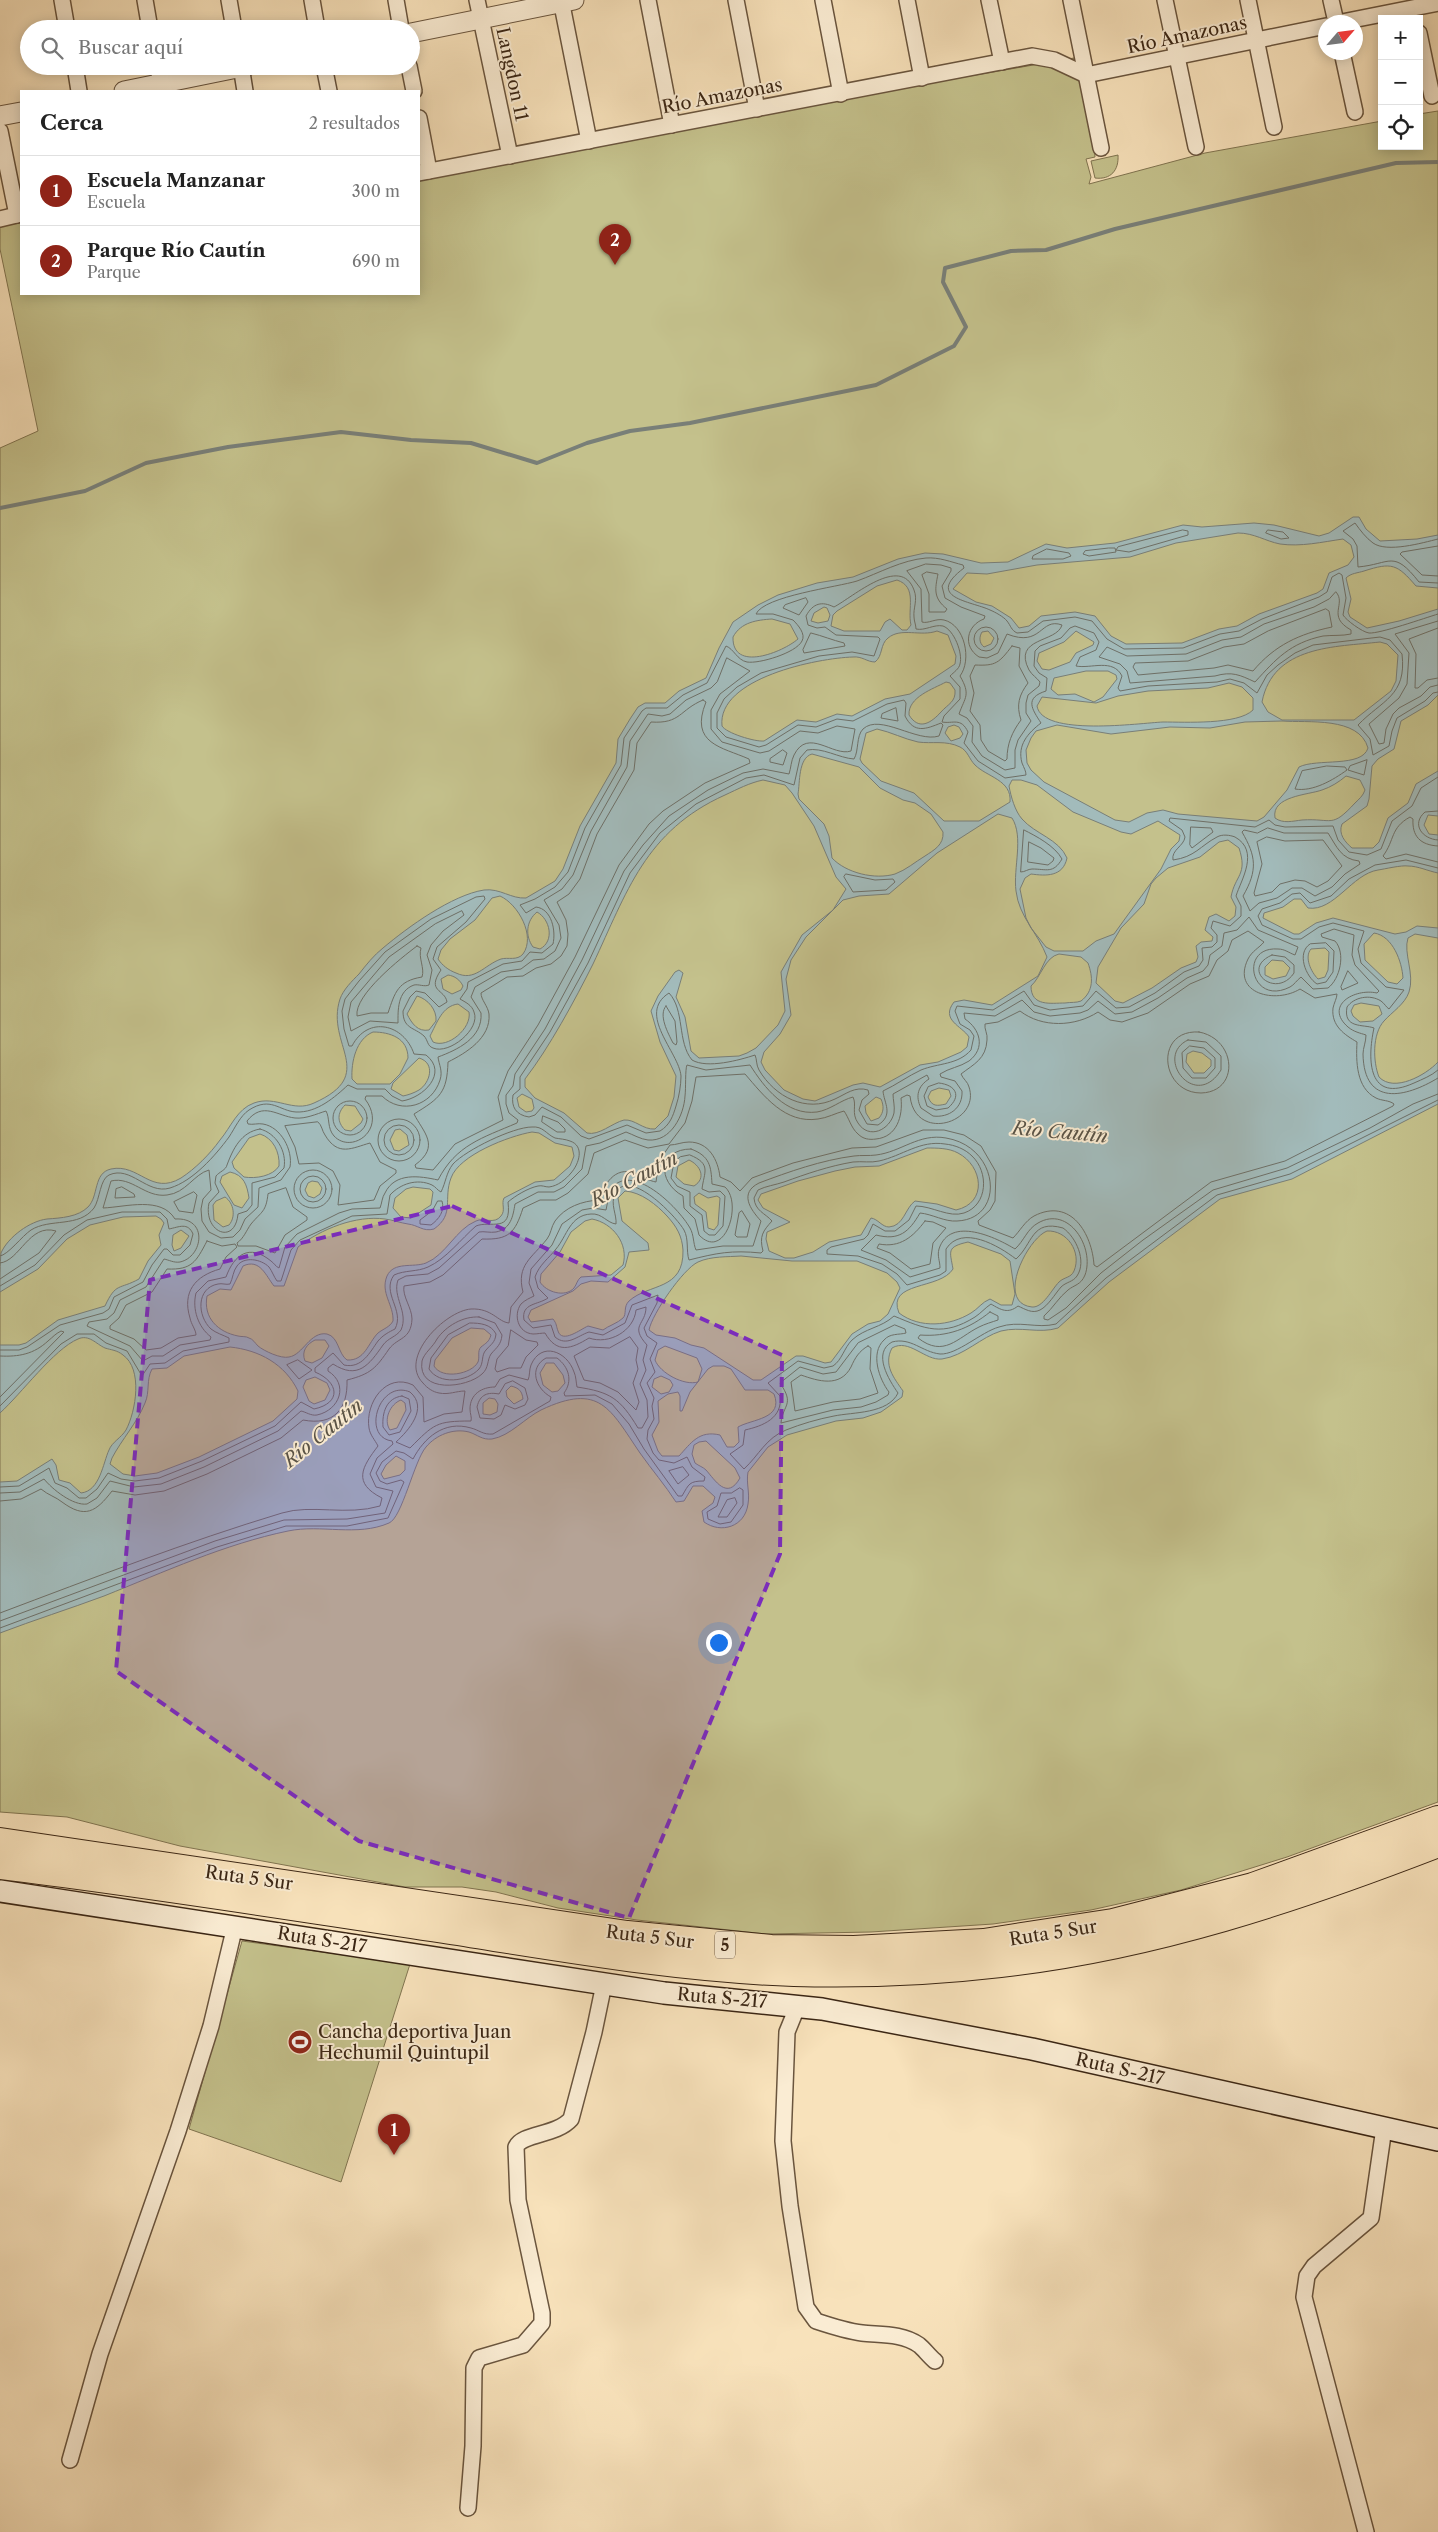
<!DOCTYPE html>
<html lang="es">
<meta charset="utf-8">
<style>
:root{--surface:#fff;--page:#f2f2f2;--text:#222;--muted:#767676;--line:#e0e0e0;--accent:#8f2418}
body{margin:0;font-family:"Libre Caslon Text",serif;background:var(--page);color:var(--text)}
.controls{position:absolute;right:15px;top:15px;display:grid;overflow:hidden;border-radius:0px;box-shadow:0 2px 12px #0003}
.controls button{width:45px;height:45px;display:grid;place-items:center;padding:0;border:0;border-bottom:1px solid var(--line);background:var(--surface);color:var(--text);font:25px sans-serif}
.compass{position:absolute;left:1318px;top:15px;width:45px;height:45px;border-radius:50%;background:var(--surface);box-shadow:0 2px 12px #0003;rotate:62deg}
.you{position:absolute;left:718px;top:1642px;width:18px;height:18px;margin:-12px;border:4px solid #fff;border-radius:50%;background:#1a73e8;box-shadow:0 0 0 8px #1a73e833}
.badge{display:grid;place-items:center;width:32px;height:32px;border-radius:50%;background:var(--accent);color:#fff;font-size:16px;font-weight:700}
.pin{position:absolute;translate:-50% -41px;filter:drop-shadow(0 1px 2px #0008)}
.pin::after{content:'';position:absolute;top:26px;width:18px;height:15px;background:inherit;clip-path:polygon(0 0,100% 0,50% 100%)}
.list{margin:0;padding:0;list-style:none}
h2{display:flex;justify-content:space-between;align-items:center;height:65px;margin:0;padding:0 20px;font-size:21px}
h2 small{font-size:16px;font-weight:400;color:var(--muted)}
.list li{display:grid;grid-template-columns:32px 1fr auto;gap:15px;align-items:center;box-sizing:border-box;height:70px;padding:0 20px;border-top:1px solid var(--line)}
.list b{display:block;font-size:19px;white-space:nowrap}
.list p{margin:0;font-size:16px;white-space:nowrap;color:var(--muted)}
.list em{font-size:16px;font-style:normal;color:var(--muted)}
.icon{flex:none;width:28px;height:28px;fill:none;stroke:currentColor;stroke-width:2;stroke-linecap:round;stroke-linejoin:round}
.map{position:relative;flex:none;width:1438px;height:2532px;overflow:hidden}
.search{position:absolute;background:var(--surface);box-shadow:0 2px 12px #0003;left:20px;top:20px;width:400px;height:55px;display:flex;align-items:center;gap:12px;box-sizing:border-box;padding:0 18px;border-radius:28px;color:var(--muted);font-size:19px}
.panel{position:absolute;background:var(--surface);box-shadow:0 2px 12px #0003;left:20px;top:90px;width:400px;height:205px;border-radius:0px}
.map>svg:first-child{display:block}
.green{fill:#c4c18c;stroke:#807450}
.water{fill:#a2bbbb;stroke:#797f78;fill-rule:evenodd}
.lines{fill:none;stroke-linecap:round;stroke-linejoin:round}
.shore{stroke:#6e7068;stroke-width:1}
.stream{stroke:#797f78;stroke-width:4}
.minor-casing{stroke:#6a553e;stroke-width:18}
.tertiary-casing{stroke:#6a553e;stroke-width:21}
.secondary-casing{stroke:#3b2614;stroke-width:24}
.motorway-casing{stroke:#3b2614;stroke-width:30}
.minor{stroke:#faecd3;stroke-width:15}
.tertiary{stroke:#faecd3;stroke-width:19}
.secondary{stroke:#faecd3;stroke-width:21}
.motorway{stroke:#f8e2bb;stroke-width:28}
.marked{fill:#7b2cbf;fill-opacity:0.2;stroke:#7b2cbf;stroke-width:4;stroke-dasharray:10 6;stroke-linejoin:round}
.labels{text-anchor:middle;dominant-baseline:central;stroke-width:4;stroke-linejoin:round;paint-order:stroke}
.shield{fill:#faecd3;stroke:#74614d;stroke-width:1}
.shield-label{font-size:16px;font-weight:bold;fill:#3b2614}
.street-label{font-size:18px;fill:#3b2614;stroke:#faecd3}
.poi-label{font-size:18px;fill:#3b2614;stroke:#faecd3;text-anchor:start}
.water-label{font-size:19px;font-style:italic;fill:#5a5346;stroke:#faecd3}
</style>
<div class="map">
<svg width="1438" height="2532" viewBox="0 0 1438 2532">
<rect width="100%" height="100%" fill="#f8e2bb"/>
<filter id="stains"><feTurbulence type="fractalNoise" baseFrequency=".004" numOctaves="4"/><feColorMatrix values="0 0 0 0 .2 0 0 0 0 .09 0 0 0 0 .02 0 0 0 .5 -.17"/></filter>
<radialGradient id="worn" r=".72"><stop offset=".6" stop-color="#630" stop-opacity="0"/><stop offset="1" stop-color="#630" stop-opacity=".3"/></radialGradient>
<g class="green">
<path d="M1074,58L1093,135L1095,157L1086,159L1091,177L1089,184L1205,153L1382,121V146H1419V114L1438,111V1802L1287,1857L1181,1890L1091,1910L993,1924L871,1932L766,1934L637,1920L558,1908L496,1892L462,1887H405L180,1846L67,1817L0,1812V448L38,431L0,249V222L21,220V294H419V180L906,87Z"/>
<path d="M1118,155C1119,170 1111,180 1095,178L1091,161Z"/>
<path d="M242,1941L410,1964L341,2182L189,2129Z"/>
</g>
<path class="water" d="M1353,517H1359L1366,529L1380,541L1417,539L1438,535V588L1416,586C1397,564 1392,562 1364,571C1358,573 1351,573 1346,578L1351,599L1348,612L1350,617L1367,628L1399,621L1438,609V695L1428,705L1401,721L1394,749L1378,759L1372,766L1369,799L1367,806L1342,824C1338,834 1345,842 1352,848H1373L1379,842L1388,818L1408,803L1416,784L1438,771V816L1428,815L1424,825L1429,834L1438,835V873C1428,871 1418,866 1408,866C1401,865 1385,869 1378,870C1352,874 1334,912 1308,908L1301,899H1294L1283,907L1264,913L1263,918L1294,934H1299L1316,923L1333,918L1395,934L1406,932L1417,926L1438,928V938L1415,934L1408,938C1403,953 1415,974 1409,992C1405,1004 1392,1012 1384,1021C1372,1034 1373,1062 1379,1077C1394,1093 1426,1075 1438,1062V1104L1292,1179L1220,1199L1109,1282L1058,1328C1039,1334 1021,1326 1001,1331C981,1337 964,1356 942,1359C925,1361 909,1338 892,1348C883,1365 894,1378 903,1391L902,1397L881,1412L863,1418L836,1421L787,1435L768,1447L748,1472C746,1483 750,1493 748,1504C745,1527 721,1534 704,1522L702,1511L713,1503L715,1497L703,1486H693L684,1501L676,1502C665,1485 652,1470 640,1453C610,1409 600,1382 541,1410C525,1418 510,1436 492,1439C482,1440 478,1435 469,1432C453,1428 436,1435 426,1447C414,1461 402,1518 389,1523C357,1537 321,1524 288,1531C225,1544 164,1572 104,1596C69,1609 34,1620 0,1633V1482L17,1481L52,1459L56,1465L59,1480L70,1483L81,1493C100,1491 103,1463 109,1450C112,1442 121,1438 126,1430C136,1411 143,1369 123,1355C117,1350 111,1350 105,1348C96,1344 89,1334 78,1339C54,1349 21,1394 0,1413V1345H19L26,1343L58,1320L105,1306C116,1282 119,1290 139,1279L148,1261L161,1245L159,1235L164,1223L161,1219L156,1216L123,1217L90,1225L67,1239L38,1269L0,1292C0,1282 0,1262 1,1253C8,1237 30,1221 47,1219C61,1218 78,1217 88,1207C99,1196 93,1173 111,1169C139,1163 151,1196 181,1178C195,1169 210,1154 220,1140C231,1127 237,1109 254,1103C276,1095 293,1113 314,1103C379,1074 325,1045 340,999C343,990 352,981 359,974C366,965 374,955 383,948C408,927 452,895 484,890C500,888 511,899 526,898L555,881L563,869L580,826L616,763L618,739L630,719L638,707L645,703H665L679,691L706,678L719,648L733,622L758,605L778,595L817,583L853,577L898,559L925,553L943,554L981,563L1008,562L1046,544L1067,548L1115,543L1183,525L1202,527L1254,523L1274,525L1319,536L1329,533ZM1238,533C1254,533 1265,541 1280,544C1301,547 1322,542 1343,539L1351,545L1354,557L1348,565L1329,573L1323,589L1317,593L1259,614L1237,626L1219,629L1182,643L1126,644L1111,636L1095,616L1075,612L1041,616L1029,626L1019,628L1011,618L992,606L976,602L953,589L967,573L987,574L1037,565L1130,557L1176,543ZM897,580C918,587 907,609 911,625L907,630H902L890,619L885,622L880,631H844L831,626L833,615L837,611L877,586ZM824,607L827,608L830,615L828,621L818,623L811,621L814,613ZM772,619L790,624L798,639C783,652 732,673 733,637C741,622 757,620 772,619ZM937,631L948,635L956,656L955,664L910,694L885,699L852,716L837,714L816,722L797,720L764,741C755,742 726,733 722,726C717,678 818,658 853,657C862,656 867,662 875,662C883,656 880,644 888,638C901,627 921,637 937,631ZM988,631L994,638L991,644L984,647C979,643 979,637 982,632ZM1076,631L1094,642L1093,645L1076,653L1070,662L1049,670L1042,669L1037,661L1039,653L1064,642ZM1380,642L1387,644L1398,655L1396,681L1391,691L1354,720H1282L1268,712L1262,702C1273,645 1336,647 1380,642ZM1086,671H1108L1116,675L1117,679L1103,697L1094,702L1075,694L1058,695L1051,689L1054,678ZM946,682L950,683L955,690C956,702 948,704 941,712C931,723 919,731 909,715C908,697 933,689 946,682ZM1229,683L1242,687L1253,698V710C1238,725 1185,722 1163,722C1140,723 1042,737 1037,706L1042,697L1096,703L1118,696L1148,691L1208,688ZM1282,721C1307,723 1359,716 1368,748C1362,768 1317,758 1299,767L1287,790L1264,817L1257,821L1178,814L1163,810L1147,813L1129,822L1115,820L1044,782L1031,770L1027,763L1026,750L1031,738L1036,731L1057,725L1111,734L1170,727L1210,728L1245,722ZM954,725L959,727L963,734L960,738L951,741L945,733L948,727ZM877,729C891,732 904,739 918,742C932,744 946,740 960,747C968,751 969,759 975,765C987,777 1012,780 1010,802L979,821H944L914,793L881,781L862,763L860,759L866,733ZM812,754L859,767L880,788L903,800L915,803L931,814L943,832C944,845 934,850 925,856C915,862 906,870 895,874C875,880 846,873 832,858L829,836L824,824L799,799L798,794C800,783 798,758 812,754ZM1346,776L1360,780L1365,790C1363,796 1359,799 1355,803C1331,829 1333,818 1302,820C1293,821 1283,824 1275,818C1271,796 1308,795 1322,790C1331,787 1339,782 1346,776ZM763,780L785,785L792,793L814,826L836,877L846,889L833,910L802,935L781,972L785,1011L778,1025L756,1048L747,1053L739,1056L699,1058L691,1051L685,1017L676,997L683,973L679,970L675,972L658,996L651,1011L660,1042L676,1076L674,1097L668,1116L655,1129C643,1130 635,1119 624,1120C612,1123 599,1136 587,1133L564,1113L535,1098L525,1087V1079C549,1048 575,1000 593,964C627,892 645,831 725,795C738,789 749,783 763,780ZM1012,780H1021L1037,785L1073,812L1121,832L1131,834L1158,821L1180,835L1179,841L1171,849L1161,869L1114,934L1096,941L1083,951H1054L1046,947L1031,928L1026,918L1020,889L1025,878L1031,874C1046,876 1063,877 1067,858C1059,839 1035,834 1022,819C1015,811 1011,797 1009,786ZM998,814L1012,818C1024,837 1013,868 1016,891C1019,917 1038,933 1047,957L1038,976L992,1005L964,1000L954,1002C940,1020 962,1026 969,1037L967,1047L961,1052L938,1062L920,1065L880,1087L863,1083L853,1085L815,1101L803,1099L784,1090L765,1070L761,1062L764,1052L780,1034L791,1015L786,979L791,960L806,937L843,900L859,896L889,894L937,853ZM1228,840L1239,848C1248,875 1235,875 1231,897L1236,907L1235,916L1229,921L1216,914L1209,917L1205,930L1213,937L1212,941L1201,942L1196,946L1198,957L1196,962L1181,968L1152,988L1123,1003L1115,1001L1096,983L1098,967L1121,928L1144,904L1151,884L1156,878L1168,868L1200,857L1219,842ZM500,896C518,904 536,936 523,954C517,961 508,957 501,959C484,965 475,982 456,973C448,970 442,965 438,959L441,950L450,939L475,920L492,898ZM537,912C550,919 555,941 540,949L533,947C525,936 526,921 537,912ZM1374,933C1393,936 1402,962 1403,978L1397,984L1388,982L1365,960L1364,944ZM1325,948L1329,952L1328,970L1325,977L1318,979C1311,972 1304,957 1311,949ZM1059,954L1081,957L1088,963C1093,977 1094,991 1081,1001C1076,1003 1071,1002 1065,1003C1051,1003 1031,1007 1031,986C1041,977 1045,957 1059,954ZM1272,960L1283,961L1290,968L1286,976L1273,979L1265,975V967ZM448,975C455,976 460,980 463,986L461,990L452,994L443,989L441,979ZM417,996C428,999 437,1010 436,1021L429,1030C418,1032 412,1024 407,1014ZM1361,1003L1379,1006L1382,1014L1373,1021L1360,1022L1353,1016L1351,1011L1354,1005ZM458,1004L469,1012C472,1028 448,1049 433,1042L430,1036C437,1023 442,1006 458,1004ZM373,1032C390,1032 408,1038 408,1058L400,1074L390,1084H357L352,1079C351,1062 356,1039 373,1032ZM1193,1051L1202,1053L1211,1060V1066L1204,1073H1194L1186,1062L1187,1054ZM419,1058C436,1063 430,1083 419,1090C414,1093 408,1095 403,1096L391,1089L393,1083ZM939,1088L949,1090L951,1096L946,1104C937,1106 932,1107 928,1097L931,1091ZM522,1094L532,1099L534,1108L532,1111L526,1112L519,1107L517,1098ZM876,1097L881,1099C884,1106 884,1112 879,1118L871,1121L866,1113L865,1106ZM345,1105L355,1106L363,1119L361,1123L351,1131L345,1130C337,1122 337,1113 345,1105ZM400,1129L407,1135L409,1145L399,1151L394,1150L390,1140L395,1130ZM532,1132L539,1133L555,1143L572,1147L574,1156L570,1166L554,1180L535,1182L504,1198C501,1204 506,1210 501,1216C494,1225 484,1217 476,1221C456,1229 446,1255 426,1263C413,1268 394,1261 387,1276C380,1293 394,1305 393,1321C390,1327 383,1329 378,1333C368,1343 365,1361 347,1360C338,1354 339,1337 327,1334C310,1331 303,1355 289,1357C281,1359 264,1351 258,1346C255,1343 253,1339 249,1338C246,1336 242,1337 238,1336C218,1332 203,1318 207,1296L220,1289L231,1290L243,1266C260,1258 266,1276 274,1286H284L298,1247C321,1229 356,1215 385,1219C393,1220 401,1223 408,1224C418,1225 423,1232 434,1229C455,1214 443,1199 451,1178C459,1155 509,1136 532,1132ZM260,1134C273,1138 280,1152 279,1166C273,1176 256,1179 244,1177L234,1168L232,1162L249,1138ZM927,1148C937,1148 949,1148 958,1153C983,1166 988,1203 956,1210L937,1204L915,1201C905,1208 904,1226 889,1227C882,1227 878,1219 871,1218L861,1235L829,1242L813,1252L794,1258H785L769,1251L766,1239L767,1232L790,1222L763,1208L758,1200L761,1194L798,1181L835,1171L855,1167L879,1166ZM689,1160C700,1165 707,1178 694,1186L684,1184L676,1177L678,1166ZM230,1172C244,1175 247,1185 249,1198L242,1208L234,1205L220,1182L222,1176ZM312,1181L318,1182L322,1188L320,1194L314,1198L308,1196L305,1190L308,1183ZM413,1187L430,1189L433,1192L431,1205L411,1218L401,1217L393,1208L395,1198L406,1189ZM625,1191C641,1192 657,1205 667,1216C677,1227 682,1236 683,1250C684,1291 649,1283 629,1301C623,1307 627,1314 623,1318C618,1323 608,1326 603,1330L588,1326C581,1329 562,1344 558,1331C556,1326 557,1324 553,1319L531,1322L528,1317L531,1310L573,1291L581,1284L591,1281L608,1282L625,1267L629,1252L649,1250L648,1243L622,1221L618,1198ZM699,1193L708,1198L717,1196L720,1198L718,1225L714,1230L708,1228L706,1212L695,1204L694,1197ZM225,1197C234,1203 236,1217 229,1225L223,1227L214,1220L213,1205L216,1201ZM592,1219C613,1223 629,1244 623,1265L611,1275L581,1277C577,1280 577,1284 574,1288C565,1298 546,1292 540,1282L541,1274L560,1252L571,1232L585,1221ZM181,1230L189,1236L181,1248L174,1251L172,1245L173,1235ZM1047,1231C1067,1230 1082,1252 1074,1271C1071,1278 1064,1277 1059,1282C1052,1289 1043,1308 1032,1307C995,1303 1027,1239 1047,1231ZM968,1242L1001,1254L1010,1261L1015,1294L1012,1305H1001L990,1299C982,1302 978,1309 971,1313C950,1326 920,1329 899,1313C886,1281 940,1290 953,1269C950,1251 946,1247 968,1242ZM741,1256L792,1261H857L887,1273L897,1282L900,1288L888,1314L880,1321L868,1324L852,1334L831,1362L825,1363L803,1356H796L761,1380H753L704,1348L691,1345L675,1338L656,1335L649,1330C652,1314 683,1269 698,1262C711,1256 728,1257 741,1256ZM471,1328L484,1329L491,1335C489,1342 486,1343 481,1347C477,1351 480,1357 478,1362C472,1374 442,1380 434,1366L435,1360L452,1338ZM315,1340H325L329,1346L322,1358L312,1363L305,1361C301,1351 307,1344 315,1340ZM665,1346L697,1358L702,1369L698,1382C684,1386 660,1373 655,1360L658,1350ZM230,1347C259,1350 285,1364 298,1391L297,1399L273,1421L199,1457L157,1473L135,1476L123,1474L110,1464L112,1458C122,1439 137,1423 145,1403C150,1392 146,1380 152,1369L167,1368L184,1356ZM546,1363H554L563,1375L565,1383L558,1391L552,1392L543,1385L540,1373ZM724,1366L731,1369L745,1390H768L774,1394C784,1419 752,1419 738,1427L739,1442L734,1447H727L720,1435C699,1430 691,1443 679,1456H662L658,1451L652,1435L659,1422L658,1401L668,1394L678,1392L680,1396V1411H682L690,1392L708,1369L713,1366ZM661,1376L670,1380L673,1385L669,1392L661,1394L652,1387L654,1379ZM315,1377L327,1383L330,1390L325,1400L314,1404L309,1401L303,1387L306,1380ZM511,1386C519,1388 522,1391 523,1399L514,1404L507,1397L506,1391ZM489,1398L495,1399L498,1404L497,1412L490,1415L483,1414V1403ZM401,1400L405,1403L406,1410L397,1428L390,1430C383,1420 390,1404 401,1400ZM706,1441L735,1468L740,1478C727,1501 715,1480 706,1470C703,1467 699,1466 695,1463L692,1454L694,1445L699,1442ZM396,1456L405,1461V1470L400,1475L384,1479L381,1474L386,1465Z"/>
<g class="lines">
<g class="shore">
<path d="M1183,530L1188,531V535L1129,552L1116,550L1118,547Z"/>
<path d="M1268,530L1283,532L1289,538L1281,539L1266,533Z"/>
<path d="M1438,539C1422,543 1387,553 1373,543C1366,538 1360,530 1355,523L1343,531L1353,539L1357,546L1358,567C1391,564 1393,549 1419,582L1438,583"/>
<path d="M1438,546L1402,552L1400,554L1422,575L1438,576"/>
<path d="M1109,548H1115L1116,552L1089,556L1083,554L1085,551Z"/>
<path d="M1047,549L1069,553L1071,556L1063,559H1032L1033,556Z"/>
<path d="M926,564L941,565L951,568V571L942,586L945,598L961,607L985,616L984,619C967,625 962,646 979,657L987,658L998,653L1007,634C1042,648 1040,617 1062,625C1057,643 1012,637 1029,670C1032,675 1037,678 1040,682L1039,686L1028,695L1026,703V713L1031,721L1018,740L1015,750V768L1005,770L982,756L972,742L973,726L967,718L959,714C965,697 971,695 960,676C972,660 965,625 944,620C936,618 928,624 922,622L921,589L907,571Z"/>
<path d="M927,572L938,574C935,589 933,598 947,609L945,612H929V594L922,575Z"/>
<path d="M1336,592C1347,604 1326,616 1351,630V634C1342,636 1332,635 1323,636C1290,643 1276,659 1255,682C1240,675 1232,671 1215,676L1130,683L1127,671L1120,664L1099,657L1107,647L1127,656L1186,654L1222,640L1241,637L1264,624L1314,607L1329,599Z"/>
<path d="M806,598L808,602L799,615L783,608L785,605Z"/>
<path d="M1326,609L1329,611L1332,627C1299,634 1275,645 1253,671L1228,665L1214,668L1138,675L1133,667L1135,663L1188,661L1224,647L1244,644L1268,631Z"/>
<path d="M1438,621L1395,634L1409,653L1407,684L1399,698L1369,724L1379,744L1384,743L1386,729L1393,714L1399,708L1421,696L1430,687L1438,685"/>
<circle cx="986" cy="639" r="12"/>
<path d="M1438,628L1409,639L1416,654L1415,688H1418L1427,680L1438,678"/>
<path d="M811,633C823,636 832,640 844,643L845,646L804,653L803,650Z"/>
<path d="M1012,646L1020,648L1019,666L1028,683C1019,695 1016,705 1021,720C1012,732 1007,744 1007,759L1005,761L988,751L981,740L980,725L970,711L974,693L970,676L975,665C996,666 999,663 1012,646Z"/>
<path d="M727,658L750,671L720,694L711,710V729L722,742L760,753L769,751L800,731L818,733L837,726L855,729L851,751C833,757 808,727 794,755C791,761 791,768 789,774L763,769L743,773L708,790L669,816L643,845L624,871L582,960L545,1029L515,1074L513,1086L506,1095V1104L509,1113L518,1120L517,1123C482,1138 456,1145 438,1180C420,1176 395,1172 385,1193C382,1197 382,1203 380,1208L352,1209L339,1213L297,1234L285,1247L279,1268C275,1266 275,1264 271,1261C249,1243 234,1255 226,1277L208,1281L196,1293C192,1309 198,1327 211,1337L210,1340L180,1345L163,1356H152L143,1361L130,1346L87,1326L89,1322L107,1319L114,1313L120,1300L146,1287L164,1259C169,1260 174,1263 180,1262C203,1257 209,1217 175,1219C161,1196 126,1207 103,1208L111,1181C132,1176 145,1198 167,1195C186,1193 194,1174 209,1170L211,1190L203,1199L201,1209L202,1221L209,1232L221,1238L233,1237L240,1230L245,1219L258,1207L259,1188L281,1180L290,1167C293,1150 281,1127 263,1124C258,1123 253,1125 248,1124L247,1121C263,1101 277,1116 295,1118C306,1119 316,1114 326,1111C330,1118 327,1128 334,1136C352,1155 388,1129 365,1099L366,1096H382C401,1115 432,1106 440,1080C443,1071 439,1065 438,1057C457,1050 483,1038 481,1013L471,997L475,987L501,972L521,969L533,960L544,959L555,951L561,938L559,925L544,900L562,889L573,875L591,831L627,767L630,741L648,714L662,716L670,714L686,700L711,688L717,682Z"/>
<path d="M1438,692L1433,693L1425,701L1397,718L1392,731L1389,746L1373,755L1370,739L1358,725C1382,700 1407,696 1402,654L1390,640L1380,637L1313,645L1295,653L1278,665L1267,675L1257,693L1244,683L1230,679L1217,682L1148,686L1120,691L1118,688L1122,676C1113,658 1091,669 1076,666L1080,657L1096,650L1099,642L1094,633L1075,626L1070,628L1061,638L1040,646L1035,651L1034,666L1039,673L1047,678L1046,691C1024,698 1032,709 1041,723C1028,733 1017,745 1022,763C1024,768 1026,771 1026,775L1005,778L978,761L964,743L968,732C961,717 953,724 942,722L944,716L960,699V687L950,676C954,672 959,669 960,664C963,653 954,630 943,626C934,624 925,631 916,629C916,625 914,621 914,617C913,608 918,600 914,590C901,554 853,597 834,607C822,601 813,603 806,616L808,625L817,628L825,627L836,635L878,637L880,639L874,656L852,652L819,656L761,673L737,687L724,699L717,713V728L726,737L759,747L766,745L798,725L816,727L837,719L853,721L887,704L904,700L906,703L905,716C914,734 926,729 941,723L943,725L939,736C917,743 880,713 863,729C856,736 859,751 854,759C839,758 822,747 807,750L800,758L794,785L764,775L746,778L696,804L660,833L630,873L588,963L550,1032L520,1077V1089L513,1095C511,1107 516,1115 529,1117L535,1115L542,1107L561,1117L581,1136L589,1139L627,1125L646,1133L660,1131C670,1125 673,1116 676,1106C679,1097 681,1085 681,1076C679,1052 636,1014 669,993C685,1010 677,1042 692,1060C707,1069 740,1060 755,1055C757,1059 756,1065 759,1070C775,1097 806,1113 835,1099C846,1094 855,1086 868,1090L869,1094L862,1100L859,1110L867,1124L878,1125C894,1115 884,1103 883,1091C896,1085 908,1076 921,1070C938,1063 958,1065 971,1050L974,1036L970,1030L960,1024L955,1011L957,1006L993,1010L1024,991L1034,1005L1050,1010L1083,1006L1096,991L1116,1008L1129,1007L1155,993L1184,972L1199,966L1203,960L1202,948L1212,947L1217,942V935L1211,928L1213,921L1230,926L1241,916V906L1236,896C1241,880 1260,851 1235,837C1230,835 1222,834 1217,837C1200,846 1195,857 1173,860C1171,850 1184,846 1185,837L1182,830L1169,821L1170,818L1255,827L1269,820L1275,825L1285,827L1333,826L1338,840L1349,852L1367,855L1381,849L1392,821L1412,806L1421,788L1438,777"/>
<path d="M703,700L706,702C689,744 722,747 749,759L750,763L705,783L663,811L649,824L619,865L575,957L538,1025L508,1071L498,1097L503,1120L455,1144L433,1170L416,1168L415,1165C441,1146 423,1132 414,1114C440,1098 447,1093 448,1062C466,1053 491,1038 489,1014C488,1006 481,1000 481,993L507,977L523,976L536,968L551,964L561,956L567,946L568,934L566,920L557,902L569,894L580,879L597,834L634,770L637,743L651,722C681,724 679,710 703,700Z"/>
<path d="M896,708L898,721L881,718L882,714Z"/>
<path d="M783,750L787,753L783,765L770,762V759Z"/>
<path d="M1367,760L1364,775L1348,770L1350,766Z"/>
<path d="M1327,766L1345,767L1347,770C1333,780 1313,792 1295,789L1302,771Z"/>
<path d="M1438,811L1425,812C1411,824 1422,839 1438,840"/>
<path d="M1191,827L1211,828L1213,832L1192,848L1190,845Z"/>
<path d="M1268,828L1284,833H1328C1337,847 1341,859 1359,861L1360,864L1345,874L1332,887L1315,896L1302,888H1292L1277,898L1259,903L1250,911L1243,896C1258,870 1256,856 1242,832L1244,830L1257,833Z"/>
<path d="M1024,830C1036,836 1055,846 1062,859C1053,874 1047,869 1032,869C1028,869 1025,872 1021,872Z"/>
<path d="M1267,837L1285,841L1323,840L1342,866L1328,881L1317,887L1305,881L1295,880L1280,884L1272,892L1255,896L1254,893L1262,864L1257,842Z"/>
<path d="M1029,842L1041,848L1054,858L1053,861L1048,865L1028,862Z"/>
<path d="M1438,846C1420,845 1412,836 1413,819L1410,817C1390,828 1395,840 1383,856L1386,859L1406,854L1438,862"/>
<path d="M1438,868L1406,860L1375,865L1349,879L1331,896L1310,903L1300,893L1292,894L1280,903L1262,909L1258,916L1262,925L1293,939H1301L1319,927L1333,923L1364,931L1358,949L1361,963L1386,987L1404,990L1389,1009C1386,1007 1385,1004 1381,1001C1370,994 1354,997 1347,1007C1343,1029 1363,1024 1374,1028C1367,1060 1368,1104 1414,1083C1423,1079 1431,1076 1438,1070"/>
<path d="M846,874L875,880L893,879L895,882L886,890L853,892L844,877Z"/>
<path d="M462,911L464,915L443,931L431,945L427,955L432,970L429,985C424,987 419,984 414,985C397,991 398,1011 398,1023L370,1021L351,1031L348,1017L351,1002L389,957L435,924Z"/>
<path d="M1326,943L1334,951L1333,972L1326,982L1317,984C1306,977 1296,953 1310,944Z"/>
<path d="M417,946L421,948C418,958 425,968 422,977C398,981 395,992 388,1013H371L357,1016C354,995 401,958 417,946Z"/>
<path d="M1272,955L1285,957L1294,965V973C1276,1000 1239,969 1272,955Z"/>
<path d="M1348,971L1358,983L1342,990L1341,987Z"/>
<path d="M666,1006L675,1021L677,1042L676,1045L673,1043C668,1033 658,1015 666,1006Z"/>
<path d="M1199,1032C1237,1039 1240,1092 1201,1093C1160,1093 1154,1029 1199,1032Z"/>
<path d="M1188,1040L1206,1042L1221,1056V1070C1195,1112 1153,1056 1188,1040Z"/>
<path d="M1190,1046L1204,1048L1215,1058V1068L1206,1078H1192L1183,1068L1182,1053Z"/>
<path d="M939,1083C956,1085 962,1096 948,1108L936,1110L927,1106L924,1096L928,1087Z"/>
<circle cx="350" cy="1118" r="17"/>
<path d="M543,1116L558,1122L565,1129V1132H557L542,1122Z"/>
<circle cx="399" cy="1140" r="21"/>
<path d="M318,1122C322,1125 322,1131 325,1135C338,1157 352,1148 370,1143L380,1162L396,1170V1173L380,1186L374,1200L338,1205L340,1185L333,1171L319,1163L299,1164L295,1147L285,1126Z"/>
<circle cx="399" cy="1140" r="15"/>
<path d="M260,1129C276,1133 287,1151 284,1168L275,1177L252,1183V1205L247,1211L238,1214C235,1246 203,1232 209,1203L219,1192L215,1183L216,1176C219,1172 226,1170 227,1165C233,1149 241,1132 260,1129Z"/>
<path d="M691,1149C710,1156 711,1166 712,1184L725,1187C743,1203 725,1262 699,1235L695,1219L684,1208L683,1196C656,1181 659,1149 691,1149Z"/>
<path d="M690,1155C712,1164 704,1172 702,1189L709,1192L720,1191L725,1196L723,1226L715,1235H709L704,1231L702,1215L690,1206V1192L677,1186L671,1178L674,1162L680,1157Z"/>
<circle cx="313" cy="1189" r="19"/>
<circle cx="313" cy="1189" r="13"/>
<path d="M122,1187L134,1194L135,1197L115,1198L116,1189Z"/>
<path d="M286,1188L293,1207L307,1217V1220L285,1235L275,1253L256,1246H238L237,1243C244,1238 246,1231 251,1224C262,1211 266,1212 268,1194Z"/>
<path d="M194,1192L197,1195L193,1213L179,1211L174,1202Z"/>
<path d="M438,1201H442C445,1211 439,1219 431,1225L420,1224V1220L432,1211Z"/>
<path d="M742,1211L750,1224L747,1237H737L735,1235L739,1213Z"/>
<path d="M925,1221L933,1222L946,1228L933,1243L930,1264L911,1269L890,1253L877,1248L879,1244C900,1248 913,1237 925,1221Z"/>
<path d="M207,1241L222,1246L235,1244L237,1247L226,1257L220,1269C195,1276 182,1292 190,1318C191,1324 196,1330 196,1335L178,1338L161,1348L146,1350L134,1339L110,1329V1326L119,1318L126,1305L152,1292L167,1269C192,1270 196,1262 207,1241Z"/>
<path d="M0,1256C8,1255 22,1236 31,1230C50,1218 79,1228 94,1208C100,1199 100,1179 109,1175C131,1165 147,1195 170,1188C193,1181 215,1156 229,1137C235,1128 240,1116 249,1110C271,1096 279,1111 296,1112C317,1113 335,1097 348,1085L357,1089H385L392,1096L402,1101C423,1098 449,1073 426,1055L414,1054C404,1024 368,1015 352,1046H349L344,1029L342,1011L345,999L359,981L385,952L431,919L476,897L484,896L485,899L466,922L437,947L433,959L441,970C426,992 445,989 447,1002L439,1007L425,993L416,991L410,997L403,1011C403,1029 414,1027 424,1036C428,1040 427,1046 433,1048C449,1055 481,1029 474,1012C472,1005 465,1002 460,999L467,989L468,982L503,964L522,961L530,952L542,953L553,944C556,931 552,909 536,907L526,913L520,905L535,899L555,887L568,872L585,828L621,765L624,738L642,711L646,708H667L683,695L707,683L726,646C734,649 737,660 747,662C759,664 796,653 802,641C806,634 798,625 793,620L773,614H756C764,596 838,587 857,581C879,573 902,560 926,558C939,557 951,562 963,565L964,568C924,598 971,601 990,610C995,612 1004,617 1007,621C1011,626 1011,630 1017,633L1028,632L1043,621L1075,617L1092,621L1107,639L1124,649L1183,648L1220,634L1239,631L1262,619L1319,597L1327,592L1332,577L1339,573L1342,575L1346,598L1343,615C1346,620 1362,632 1369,633C1379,634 1425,618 1438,614"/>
<path d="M0,1263C20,1261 29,1223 56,1231L39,1253L0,1279"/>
<path d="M0,1286L35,1265L64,1235L87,1220L122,1212H160L167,1219L169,1229C179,1227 188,1222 193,1234L190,1245L180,1255H173L167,1249H164L152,1265L143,1282L114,1297L109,1309L103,1313L60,1325L27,1347L19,1350H0"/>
<path d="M990,1312L998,1316V1320C992,1322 985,1324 979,1327C957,1338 944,1358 918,1338L920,1335C947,1337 969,1329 990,1312Z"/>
<path d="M479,1317L495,1323L502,1335C501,1345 497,1347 491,1354C487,1360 489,1368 482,1374C467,1388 417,1394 422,1361C424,1353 433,1347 437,1339C446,1326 463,1316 479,1317Z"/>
<path d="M470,1323C480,1323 491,1324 496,1334C495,1343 491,1344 486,1350C481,1355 484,1363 479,1369C467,1382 439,1385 429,1369L431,1358L448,1335Z"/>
<path d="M895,1325L905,1329L906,1333C899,1335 890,1333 884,1340C870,1353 879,1379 889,1392L888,1395L876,1402L861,1407L833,1410L781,1423C783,1404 795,1405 780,1383L800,1367L823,1374L836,1372L858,1343Z"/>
<path d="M511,1330L526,1340L537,1342L538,1345L526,1357L521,1368H509L497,1372L495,1369L497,1359L508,1346Z"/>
<path d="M630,1337L638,1348L636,1360L638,1369L633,1383L639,1402L636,1410L618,1392L600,1383L584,1380L574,1356L590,1347L609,1348Z"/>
<path d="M868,1346L871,1348L870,1369L878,1393L860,1399L833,1402L795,1411L791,1382L801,1375C818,1381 840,1388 851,1367C855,1358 859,1351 868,1346Z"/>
<path d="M0,1356C19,1357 34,1354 48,1341C53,1337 55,1334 61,1331L64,1332L0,1397"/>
<path d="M298,1360L312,1370L299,1379L287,1365Z"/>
<path d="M513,1381L525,1388L528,1399L525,1405L515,1409L505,1405L501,1415L494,1419L480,1418L477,1407C480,1394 488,1392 499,1394L505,1384Z"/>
<path d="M402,1396L409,1399L411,1411L400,1432L389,1435L383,1427C382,1413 386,1398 402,1396Z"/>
<path d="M0,1406L61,1344L77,1334H94L106,1343L127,1351L142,1376L150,1364L165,1363L183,1351L229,1342V1338C223,1335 216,1333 211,1329C197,1316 196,1288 218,1284C222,1283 226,1285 230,1284C233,1278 233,1271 237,1266C244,1256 261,1259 269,1267C272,1271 274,1277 277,1281H281L291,1250L300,1240L352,1216L387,1214L390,1195C400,1184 417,1178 432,1185C436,1187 437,1190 441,1192C446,1182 446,1173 453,1164C466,1150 513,1127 532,1127C543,1126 546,1134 555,1138C560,1139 565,1139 570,1141C585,1146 579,1164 571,1173C566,1179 558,1186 549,1187C545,1187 542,1185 538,1186C528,1188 515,1196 508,1202C512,1234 491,1220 476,1226C461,1239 446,1259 428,1267C417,1272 405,1270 394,1275C381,1293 405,1310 395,1329C389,1332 383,1335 378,1341C370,1352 362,1369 344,1365L333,1353L315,1368V1372C339,1382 342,1403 314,1409L301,1402L275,1426L202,1461L159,1478L135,1481L121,1479L108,1473L97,1489L86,1498H79L67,1488L55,1483L49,1468L19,1486L0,1487"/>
<path d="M683,1467L689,1475L678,1484L669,1471Z"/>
<path d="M740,1488L743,1490V1505L731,1522L720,1524L708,1519L707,1512L717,1506L721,1493H731Z"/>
<path d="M0,1493L20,1492L44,1479C52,1489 73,1506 87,1504L97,1498L110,1481L134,1487L161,1484L204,1467L278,1431L301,1411C306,1412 311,1416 317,1415C340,1410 349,1384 328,1371V1368L333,1364C358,1380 369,1365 383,1345C388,1338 396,1337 401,1330C409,1312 392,1297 398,1280L406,1276L428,1274L439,1268L479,1232C484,1231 490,1233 496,1232C511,1229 513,1216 515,1204L538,1192H554L564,1187L582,1169L586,1146L600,1143L626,1132C634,1135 640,1139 648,1140C671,1142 684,1115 685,1096C686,1089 685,1069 687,1065L706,1070L750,1065C764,1087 786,1116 817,1112C830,1110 841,1100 853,1097C857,1105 851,1113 858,1123C869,1140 890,1130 894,1113C895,1106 893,1100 893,1094L927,1075L929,1079C918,1086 915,1096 921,1108L933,1116C949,1118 963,1108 962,1091L955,1081L941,1077L940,1074C949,1068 960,1067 969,1061C986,1048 980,1029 965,1019L964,1013L995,1016L1022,1000L1034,1012L1050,1016L1080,1013L1088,1010L1098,1001L1115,1014L1132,1012L1158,998L1187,978L1203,971L1208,965L1210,955L1222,946L1224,933L1237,930L1249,917L1258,930L1298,947L1295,955C1289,953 1285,949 1278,949C1238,946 1251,1007 1290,987C1294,985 1297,980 1301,977L1313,989L1328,988C1340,979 1346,953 1335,941L1322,937L1321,934L1334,929L1354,935L1352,955L1355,965L1379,991L1377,993C1354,988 1324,1006 1348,1027C1354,1032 1360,1033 1366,1035C1366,1042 1363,1048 1363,1054C1364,1107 1405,1098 1438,1078"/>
<path d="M735,1498L737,1503L727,1517H718L727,1500Z"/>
<path d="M0,1501L21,1499L41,1489C48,1495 56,1497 62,1502C85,1519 96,1512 112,1491L135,1495L164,1491L207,1474L281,1438L303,1420C334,1426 348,1409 347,1380C371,1374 376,1368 389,1349C398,1337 411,1340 412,1319C412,1308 402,1296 404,1286L430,1282L443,1275L482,1239C509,1240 515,1233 523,1208L540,1200H556L568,1193L588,1174L594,1153L625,1140L648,1148L669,1144L685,1123L692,1101L696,1077L745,1074C764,1096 785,1124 818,1119C827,1118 836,1113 844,1111C849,1118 851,1128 858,1134C863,1139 869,1140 876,1139C897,1137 903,1116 901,1098L907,1095L910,1096C915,1143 981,1123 969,1087C968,1082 963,1079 961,1074C974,1064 986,1059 987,1040C988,1034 984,1029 985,1024L998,1022L1020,1011C1042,1028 1075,1027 1098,1012L1110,1020L1122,1022L1148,1013L1190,984L1209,976L1217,960L1228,951L1232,940L1248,931L1264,942C1259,948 1252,951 1248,959C1231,994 1276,1004 1300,989L1315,998L1337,994C1337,998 1334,1003 1333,1008C1331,1026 1345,1035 1357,1042C1356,1061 1356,1088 1376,1098C1382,1101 1389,1100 1394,1104L1393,1106L1285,1161L1211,1182L1097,1267L1094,1265C1092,1234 1071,1197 1034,1216C1025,1221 1020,1231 1013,1238L979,1225L978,1221L990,1210L995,1201L996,1172L981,1146L964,1135L944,1130H923L876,1147L852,1148L793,1163L752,1178L740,1191L731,1182L720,1177C718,1160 709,1142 689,1142C682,1142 676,1145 670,1145L659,1161L656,1182C649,1181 642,1176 635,1173C614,1166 604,1185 599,1200C582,1201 565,1207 555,1221C551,1227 551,1234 547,1239C532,1258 516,1265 523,1292L511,1307L509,1323C498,1322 492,1308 471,1309C445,1311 398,1358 423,1383C427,1388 433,1392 439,1393C449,1395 456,1391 465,1391L462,1412L444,1414L424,1422L423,1397L413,1385C386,1372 365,1403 369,1428C370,1435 375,1440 378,1446C362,1467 352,1483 382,1498L380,1506C347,1516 311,1504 282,1513C186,1542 93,1578 0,1613"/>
<path d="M0,1621L215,1541L284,1520L347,1519L385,1513L393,1491L376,1487L370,1474L377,1458L393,1444L392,1441C361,1437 379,1379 410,1392C429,1408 408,1431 396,1442L410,1448C434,1424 436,1421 471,1421C472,1417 470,1414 470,1409C470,1394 482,1387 495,1387L500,1379L509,1375L528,1380C530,1376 529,1370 531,1365C541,1341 567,1351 574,1372C576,1376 576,1382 577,1387C610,1392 620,1398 638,1428H642L648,1417L647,1400L640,1384L646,1370L643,1360L647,1345C629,1325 646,1325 646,1307L636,1310C634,1331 609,1345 589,1338C571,1349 557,1354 545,1333C542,1333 537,1334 533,1334C518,1333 513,1315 521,1304C525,1300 530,1298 534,1296L529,1283L531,1269L552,1245L562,1224L582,1210L593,1208L606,1210L610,1190C631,1160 678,1207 690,1228C694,1235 693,1243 696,1250L723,1246H753L761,1221C750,1209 739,1193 759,1183C788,1172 822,1160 854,1156C861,1155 869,1156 876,1155C901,1152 919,1133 946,1138C1000,1147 1006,1219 957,1221C945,1222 932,1214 920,1213C909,1232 899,1241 876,1235L861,1250L886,1260L910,1277L940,1268C940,1261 937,1256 939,1249C950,1215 997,1238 1015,1249C1024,1241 1027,1229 1038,1223C1069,1205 1095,1248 1085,1275C1081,1285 1074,1285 1068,1290C1059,1297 1053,1308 1044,1316V1319L1048,1320L1066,1308L1101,1273L1143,1240L1213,1190L1287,1168L1370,1128L1413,1104L1438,1094"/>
<path d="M0,1628L217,1547L286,1526H347L388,1518L404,1482L401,1480L387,1484L380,1481L376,1473L382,1462L396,1451L404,1453L413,1459C424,1438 444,1420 471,1428C479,1430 483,1435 493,1434L550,1401L551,1397C536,1389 528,1368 546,1358H557C569,1367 573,1381 564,1393L565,1396L595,1395L612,1404L629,1424L644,1449L678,1496H682C689,1484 689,1481 704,1481L705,1477L692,1467L687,1457L674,1463L659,1460L653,1453L647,1439L648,1430L654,1419L652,1406L654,1398L647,1383L655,1372L650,1359L657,1343L647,1336L644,1328L657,1303L658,1295L632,1305L625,1323L603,1335L589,1332C577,1336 567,1347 555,1337L551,1325L533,1328L524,1320C521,1303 538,1305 548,1298L538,1288L535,1277C539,1265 549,1258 556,1249C567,1236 570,1215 591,1214C602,1213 607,1223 616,1224C617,1215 610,1204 615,1194C628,1166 676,1216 684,1230C689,1239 686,1251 689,1260C717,1253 731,1250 761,1253L763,1251C759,1236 763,1231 772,1221C765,1213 755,1211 754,1198L758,1190C766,1186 775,1185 784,1182C806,1174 829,1166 853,1162C862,1161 871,1163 879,1161C902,1156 920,1140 945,1144C955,1145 965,1149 972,1156C989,1172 988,1205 964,1213C949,1218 932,1206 916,1206L909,1220L895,1231H885L873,1224L868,1235L864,1239L831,1247L827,1250V1254L858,1256L882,1264L897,1274L907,1285L940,1275L946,1271V1249C962,1224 999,1246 1016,1259C1033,1244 1031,1219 1063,1228C1076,1237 1087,1261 1077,1276C1073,1282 1066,1282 1061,1287C1055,1294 1048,1306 1040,1310C1032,1314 1025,1309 1018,1306C1008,1314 1001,1310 991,1304C985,1308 981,1313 975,1317C943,1337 925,1329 894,1316C881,1328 865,1328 852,1340C844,1348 842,1360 833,1366L824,1368L798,1361L768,1383L780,1396C783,1418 763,1426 745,1430L743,1445L730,1454L744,1469C759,1455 766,1438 786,1430C801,1424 818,1419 834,1416C853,1412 888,1414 898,1393C889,1380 872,1353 892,1342C911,1337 922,1352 940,1354C957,1355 981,1332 999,1327C1019,1320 1037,1329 1056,1324L1106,1278L1217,1195L1290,1174L1438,1100"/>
</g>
<path class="stream" d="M0,508L85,491L146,463L228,447L341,432L411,440L471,443L537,463L587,443L630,431L690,423L876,385L954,346L966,327L943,282L945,268L1011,251L1046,250L1115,229L1396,163L1438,162"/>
<defs>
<g id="minor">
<path d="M62,0L67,29"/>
<path d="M145,0L150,29"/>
<path d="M229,0L234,29"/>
<path d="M312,0L317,29"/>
<path d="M396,0L401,29"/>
<path d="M477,0L510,156"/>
<path d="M561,0L589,141"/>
<path d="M648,0L672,125"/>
<path d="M736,0L757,109"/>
<path d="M823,0L841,94"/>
<path d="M907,0L922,78"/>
<path d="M989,0L1002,62"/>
<path d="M1071,0L1101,148"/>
<path d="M1165,0L1196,147"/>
<path d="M1248,0L1274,127"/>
<path d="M1331,0L1336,22"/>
<path d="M1342,22L1438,3"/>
<path d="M1419,33L1432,96"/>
<path d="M1342,52L1355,112"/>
<path d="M75,66L79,91"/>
<path d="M158,66L162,91"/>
<path d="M241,66L245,91"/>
<path d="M324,66L329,91"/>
<path d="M409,66L414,91"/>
<path d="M419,118L429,171"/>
<path d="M0,131L17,215"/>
<path d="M419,173L1032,56L1054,60L1086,75L1326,26"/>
<path d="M0,219L21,214"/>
<path d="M798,2005L787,2032L783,2141L790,2206L806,2307L816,2321C831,2326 846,2331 862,2333C880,2335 902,2333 919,2345C924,2349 929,2356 935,2361"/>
<path d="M70,2460L100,2354L178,2131L211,2026L235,1926"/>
<path d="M468,2508L473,2446L474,2368L479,2358L523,2345L542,2323V2313L518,2200L516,2147C522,2133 556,2136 571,2119L594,2032L604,1984"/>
<path d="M1366,2532L1304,2297L1307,2276L1314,2266L1371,2218L1384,2128"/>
</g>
<g id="tertiary">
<path d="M411,33L574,0"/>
<path d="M124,91L247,66"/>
<path d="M0,116L21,112"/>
</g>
<path id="secondary" d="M0,1891L664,1993L822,2009L1032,2049L1438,2140"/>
<g id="motorway">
<path d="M0,1842L627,1935L771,1949L854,1950L984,1943L1113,1923L1253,1887L1438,1820"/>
<path d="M0,1865C148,1883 296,1907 444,1929C560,1947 676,1968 794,1972C863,1974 932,1971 1000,1963C1152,1946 1296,1898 1438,1843"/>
</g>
</defs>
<use href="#minor" class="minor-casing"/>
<use href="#tertiary" class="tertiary-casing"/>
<use href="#secondary" class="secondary-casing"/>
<use href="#motorway" class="motorway-casing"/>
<use href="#minor" class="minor"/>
<use href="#tertiary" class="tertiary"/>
<use href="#secondary" class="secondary"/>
<use href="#motorway" class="motorway"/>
</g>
<path class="marked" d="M452,1206L782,1355L780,1554L629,1918L359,1841L116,1671L150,1280Z"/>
<defs>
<symbol id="stadium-disc" viewBox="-11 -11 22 22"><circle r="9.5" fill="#8f2418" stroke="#faecd3"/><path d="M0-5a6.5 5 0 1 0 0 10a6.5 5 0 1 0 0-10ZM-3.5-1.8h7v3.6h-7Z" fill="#fff"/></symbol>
</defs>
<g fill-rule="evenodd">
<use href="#stadium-disc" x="286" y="2028" width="28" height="28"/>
</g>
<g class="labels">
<rect class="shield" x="715" y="1931.5" width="20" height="27" rx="4"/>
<g class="shield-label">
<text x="725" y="1945">5</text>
</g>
<g class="street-label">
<text transform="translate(1187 35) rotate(-12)">Río Amazonas</text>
<text transform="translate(512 74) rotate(78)">Langdon 11</text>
<text transform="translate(722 96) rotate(-11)">Río Amazonas</text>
<text transform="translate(249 1878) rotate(8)">Ruta 5 Sur</text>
<text transform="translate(1053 1933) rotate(-9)">Ruta 5 Sur</text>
<text transform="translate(650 1937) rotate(7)">Ruta 5 Sur</text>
<text transform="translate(322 1940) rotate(9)">Ruta S-217</text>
<text transform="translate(722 1998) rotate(5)">Ruta S-217</text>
<text transform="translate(1120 2069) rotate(13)">Ruta S-217</text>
</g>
<g class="poi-label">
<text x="318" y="2032">Cancha deportiva Juan<tspan x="318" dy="21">Hechumil Quintupil</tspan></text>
</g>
<g class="water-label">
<text transform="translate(1060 1132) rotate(5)">Río Cautín</text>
<text transform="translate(634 1179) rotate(-28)">Río Cautín</text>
<text transform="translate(323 1433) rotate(-39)">Río Cautín</text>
</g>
</g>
<rect width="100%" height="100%" filter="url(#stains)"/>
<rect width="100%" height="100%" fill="url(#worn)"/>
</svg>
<div class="controls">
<button>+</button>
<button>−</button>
<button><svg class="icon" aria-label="locate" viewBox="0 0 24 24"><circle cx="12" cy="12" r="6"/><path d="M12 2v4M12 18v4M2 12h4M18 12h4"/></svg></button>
</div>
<svg class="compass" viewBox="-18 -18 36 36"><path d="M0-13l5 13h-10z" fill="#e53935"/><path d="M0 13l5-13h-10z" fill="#767676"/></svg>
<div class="you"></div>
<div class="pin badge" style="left:394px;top:2155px">1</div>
<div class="pin badge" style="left:615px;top:265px">2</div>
<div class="search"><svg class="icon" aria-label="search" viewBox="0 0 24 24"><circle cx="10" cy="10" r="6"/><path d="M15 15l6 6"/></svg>Buscar aquí</div>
<section class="panel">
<h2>Cerca<small>2 resultados</small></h2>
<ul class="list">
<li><span class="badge">1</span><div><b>Escuela Manzanar</b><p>Escuela</p></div><em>300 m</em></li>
<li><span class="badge">2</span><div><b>Parque Río Cautín</b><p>Parque</p></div><em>690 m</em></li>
</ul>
</section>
</div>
